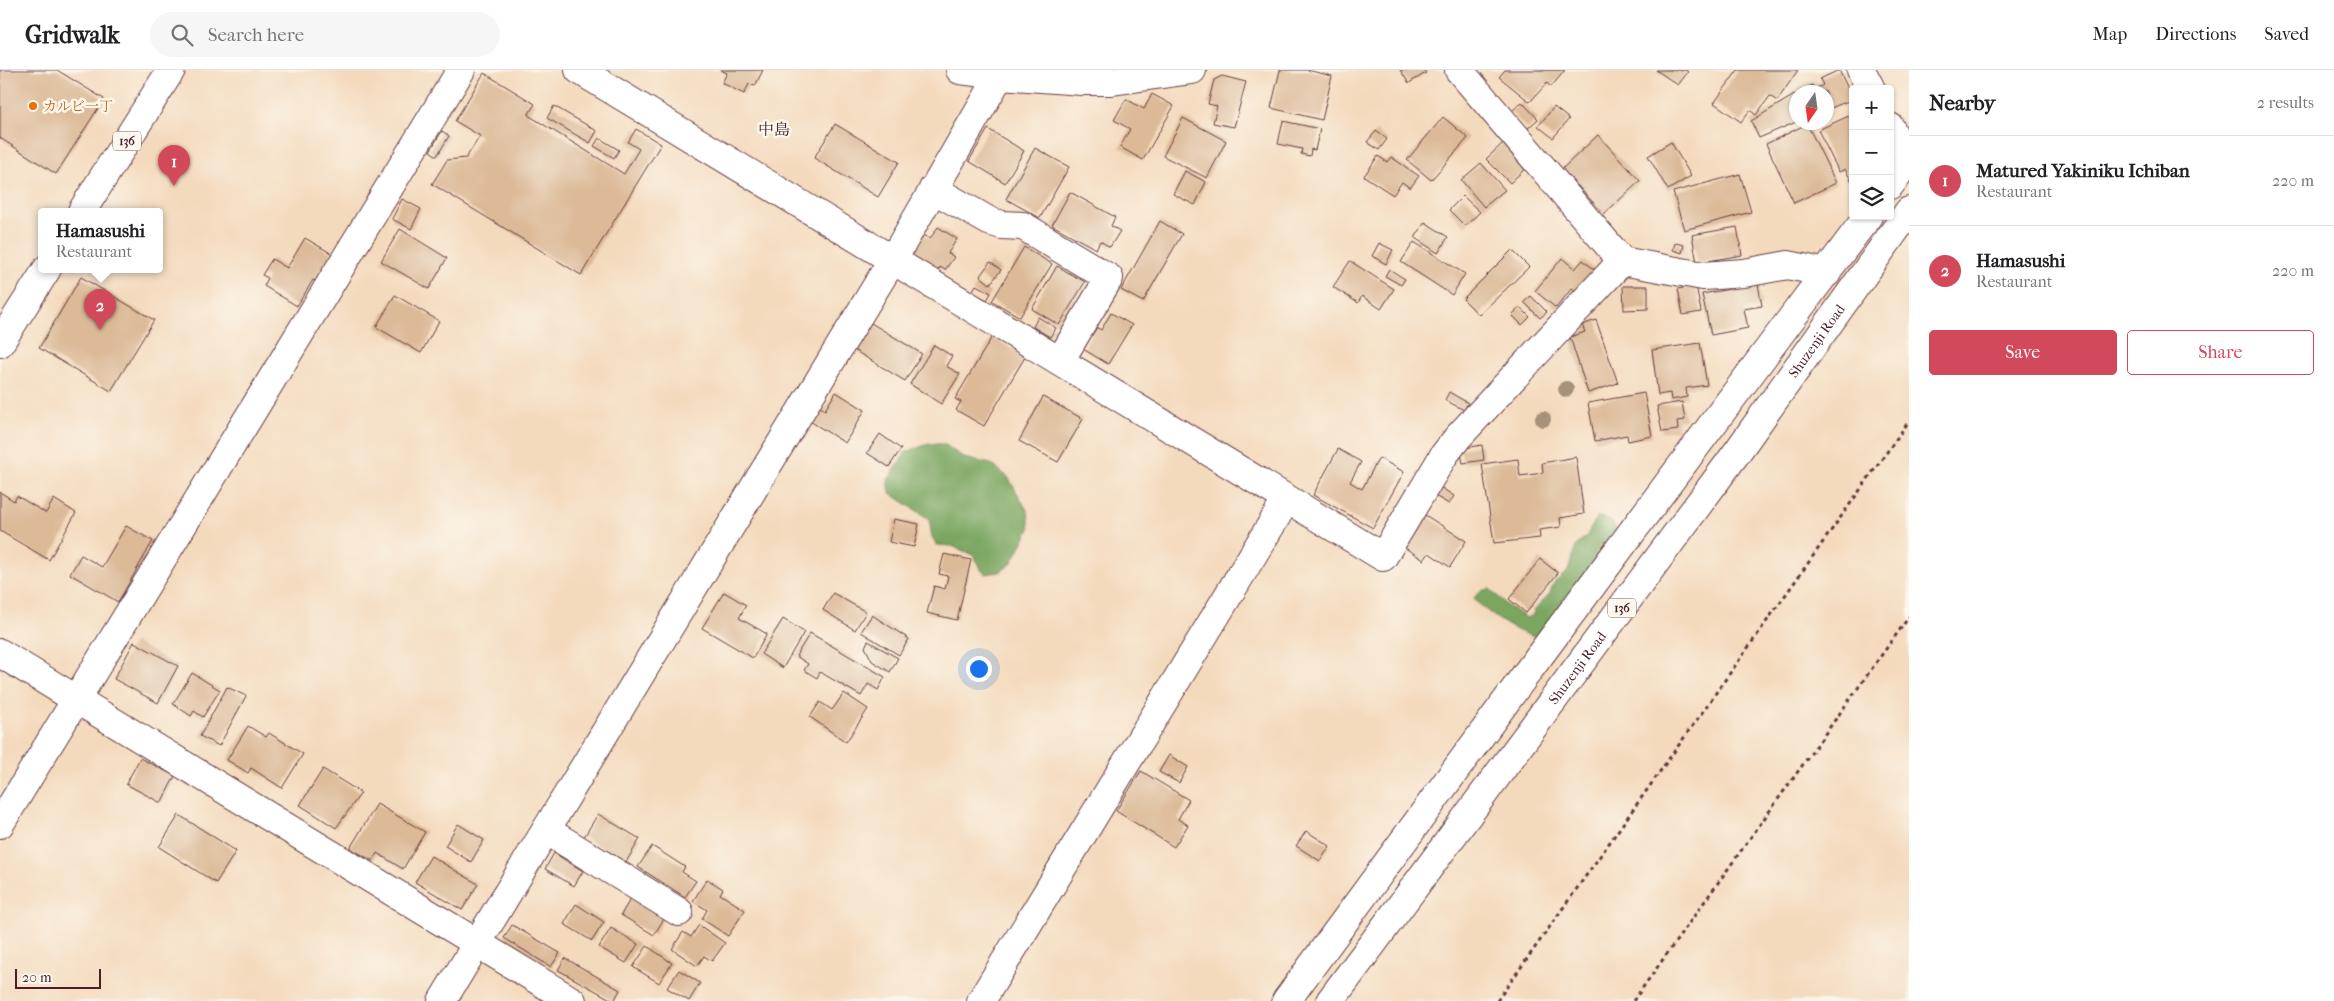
<!DOCTYPE html>
<meta charset="utf-8">
<style>
:root{--surface:#fff;--page:#f6f6f6;--text:#202124;--muted:#757577;--line:#e0e0e0;--accent:#d1495b}
body{margin:0;font-family:"IM FELL French Canon","Noto Serif JP",serif;background:var(--page);color:var(--text)}
.controls{position:absolute;right:15px;top:15px;display:grid;overflow:hidden;border-radius:5px;box-shadow:0 1px 4px #0004}
.controls button{width:45px;height:45px;display:grid;place-items:center;padding:0;border:0;border-bottom:1px solid var(--line);background:var(--surface);color:var(--text);font:25px sans-serif}
.compass{position:absolute;left:1789px;top:15px;width:45px;height:45px;border-radius:50%;background:var(--surface);box-shadow:0 1px 4px #0004;rotate:193deg}
.scale{position:absolute;left:15px;bottom:12px;width:86px;box-sizing:border-box;padding-left:5px;border:2px solid #4a1f2b;border-top:0;font-size:14px;line-height:18px;white-space:nowrap;color:#4a1f2b;-webkit-text-stroke:4px #fbf7ec;paint-order:stroke}
.you{position:absolute;left:978px;top:598px;width:18px;height:18px;margin:-12px;border:4px solid #fff;border-radius:50%;background:#1a73e8;box-shadow:0 0 0 8px #1a73e833}
.badge{display:grid;place-items:center;width:32px;height:32px;border-radius:50%;background:var(--accent);color:#fff;font-size:16px;font-weight:700}
.pin{position:absolute;translate:-50% -41px;filter:drop-shadow(0 1px 2px #0008)}
.pin::after{content:'';position:absolute;top:26px;width:18px;height:15px;background:inherit;clip-path:polygon(0 0,100% 0,50% 100%)}
.popup{position:absolute;left:38px;top:138px;width:125px;height:65px;box-sizing:border-box;display:grid;place-content:center;border-radius:5px;background:var(--surface);filter:drop-shadow(0 1px 4px #0005);font-size:16px;white-space:nowrap;color:var(--muted)}
.popup b{font-size:19px;color:var(--text)}
.popup::after{content:'';position:absolute;left:50%;top:100%;margin-left:-10px;border:10px solid transparent;border-top-color:var(--surface)}
.list{margin:0;padding:0;list-style:none}
h2{display:flex;justify-content:space-between;align-items:center;height:65px;margin:0;padding:0 20px;font-size:21px}
h2 small{font-size:16px;font-weight:400;color:var(--muted)}
.list li{display:grid;grid-template-columns:32px 1fr auto;gap:15px;align-items:center;box-sizing:border-box;height:90px;padding:0 20px;border-top:1px solid var(--line)}
.list b{display:block;font-size:19px;white-space:nowrap}
.list p{margin:0;font-size:16px;white-space:nowrap;color:var(--muted)}
.list em{font-size:16px;font-style:normal;color:var(--muted)}
.actions{display:flex;gap:10px;padding:15px 20px}
.actions a{flex:1;padding:11px 0;border:1px solid var(--accent);border-radius:5px;text-align:center;font-size:18px;color:var(--accent)}
.actions .main{background:var(--accent);color:#fff}
.icon{flex:none;width:28px;height:28px;fill:none;stroke:currentColor;stroke-width:2;stroke-linecap:round;stroke-linejoin:round}
.map{position:relative;flex:none;width:1909px;height:931px;overflow:hidden}
header{display:flex;align-items:center;gap:30px;box-sizing:border-box;height:70px;padding:0 25px;background:var(--surface);border-bottom:1px solid var(--line)}
header strong{font-size:24px}
nav{display:flex;gap:28px;margin-inline-start:auto;font-size:18px}
.search{width:350px;height:45px;background:var(--page);display:flex;align-items:center;gap:12px;box-sizing:border-box;padding:0 18px;border-radius:28px;color:var(--muted);font-size:19px}
main{display:flex}
aside{flex:1;background:var(--surface)}
.map>svg:first-child{display:block}
.forest{fill:#7aa660;stroke:#626246}
.building{fill:#dcb997}
.lines{fill:none;stroke-linecap:round;stroke-linejoin:round}
.minor-casing{stroke:#643b41;stroke-width:30}
.highway-casing{stroke:#643b41;stroke-width:30}
.path{stroke:#643b41;stroke-width:3;stroke-dasharray:4 4;stroke-linecap:butt}
.minor{stroke:#fff;stroke-width:28}
.highway{stroke:#fff;stroke-width:28}
.tree{fill:#a69279}
.food-dot{fill:#e8710a;stroke:#fbf7ec;stroke-width:2}
.labels{text-anchor:middle;dominant-baseline:central;stroke-width:5;stroke-linejoin:round;paint-order:stroke}
.shield{fill:#fbf7ec;stroke:#7f6065;stroke-width:1}
.shield-label{font-size:12px;font-weight:bold;fill:#4a1f2b}
.food-label{font-size:14px;fill:#c56008;stroke:#fbf7ec;text-anchor:start}
.street-label{font-size:14px;fill:#4a1f2b;stroke:#fbf7ec}
.quarter-label{font-size:16px;fill:#4a1f2b;stroke:#fbf7ec}
</style>
<header>
<strong>Gridwalk</strong>
<div class="search"><svg class="icon" aria-label="search" viewBox="0 0 24 24"><circle cx="10" cy="10" r="6"/><path d="M15 15l6 6"/></svg>Search here</div>
<nav><a>Map</a><a>Directions</a><a>Saved</a></nav>
</header>
<main>
<div class="map">
<svg width="1909" height="931" viewBox="0 0 1909 931">
<rect width="100%" height="100%" fill="#fbf7ec"/>
<filter id="ink" filterUnits="userSpaceOnUse"><feTurbulence type="fractalNoise" baseFrequency=".02" numOctaves="2"/><feDisplacementMap in="SourceGraphic" scale="10" xChannelSelector="R" yChannelSelector="G"/><feConvolveMatrix kernelMatrix="1 2 1 2 8 2 1 2 1" color-interpolation-filters="sRGB"/></filter>
<filter id="wash" filterUnits="userSpaceOnUse"><feTurbulence type="fractalNoise" baseFrequency=".0096" numOctaves="4" result="noise"/><feDisplacementMap in="SourceGraphic" scale="20" xChannelSelector="R" yChannelSelector="G"/><feGaussianBlur stdDeviation="1.12" result="paint"/><feColorMatrix in="noise" values="0 0 0 0 0 0 0 0 0 0 0 0 0 0 0 0 0 1.4 0 .05"/><feComposite in="paint" operator="in"/></filter>
<g filter="url(#wash)">
<rect width="100%" height="100%" fill="#f4dabd"/>
<g class="forest">
<path d="M928,374H944L964,388L991,394L1008,407L1028,442L1030,459L1011,494L1000,502L985,504L979,497L975,486L952,476L937,475L932,467L929,449L890,423L888,410L906,382Z"/>
<path d="M1597,447C1608,447 1612,450 1617,461L1546,563C1543,564 1538,566 1535,566C1519,565 1483,541 1474,528L1480,521L1490,519L1509,537L1527,548L1533,545L1534,541L1550,523L1553,514L1568,501L1576,476L1588,464Z"/>
</g>
<g id="blocks">
<g class="building">
<path d="M0,0H57L104,29L56,104L0,68Z"/>
<path d="M720,0H763L755,16L749,14L744,24L722,13L727,3Z"/>
<path d="M1280,0H1307L1332,6L1322,50L1271,38Z"/>
<path d="M1400,0H1424L1426,3L1409,13Z"/>
<path d="M1505,0H1565L1551,17L1547,13L1530,32L1499,7Z"/>
<path d="M1656,0H1686L1688,2L1678,15Z"/>
<path d="M1738,0H1798L1777,31L1770,26L1756,45L1750,40L1741,52L1714,33Z"/>
<path d="M1839,0L1853,29L1826,40V22H1799L1812,15L1815,19L1823,15L1820,9Z"/>
<path d="M484,3L535,34L528,45L624,104L639,79L628,72L636,59L661,74L581,205L432,114L447,90L466,88L480,66L455,51Z"/>
<path d="M1222,6L1246,12L1234,57L1213,53L1217,36L1208,34L1214,10Z"/>
<path d="M1152,24L1174,36L1143,90L1120,77L1130,59L1114,50L1126,29L1144,39Z"/>
<path d="M1796,24V52L1759,68L1751,51Z"/>
<path d="M1522,32L1538,49L1527,59L1511,42Z"/>
<path d="M554,36L597,61L590,73L547,48Z"/>
<path d="M1554,37L1569,49L1553,68L1538,56Z"/>
<path d="M1853,44V110H1851L1845,99L1839,102L1818,60Z"/>
<path d="M1443,47L1468,68L1431,110L1407,90Z"/>
<path d="M1183,48L1226,71L1207,108L1163,86Z"/>
<path d="M1283,51L1320,59L1315,80L1311,79L1310,86L1301,84L1302,79L1278,74Z"/>
<path d="M835,54L899,92L878,127L814,88Z"/>
<path d="M1807,54L1836,113L1794,133L1766,74Z"/>
<path d="M988,59L1024,81L1005,113L969,91Z"/>
<path d="M442,61L449,66L437,86L430,81Z"/>
<path d="M1376,61L1387,69L1379,80L1367,72Z"/>
<path d="M1598,65L1640,111L1604,144L1562,99Z"/>
<path d="M599,68L619,80L614,88L594,76Z"/>
<path d="M1504,72L1527,97L1510,113L1486,89Z"/>
<path d="M1671,72L1691,106L1668,120L1648,86Z"/>
<path d="M1035,78L1069,97L1040,148L1006,129Z"/>
<path d="M1378,86L1387,92L1391,87L1419,106L1410,118L1402,112L1393,125L1364,106Z"/>
<path d="M1481,93L1505,120L1484,137L1461,110Z"/>
<path d="M1185,101L1206,112L1195,135L1173,124Z"/>
<path d="M1740,104L1751,142L1684,160L1673,122Z"/>
<path d="M1070,122L1115,147L1111,156L1120,161L1110,177L1100,171L1096,179L1052,155Z"/>
<path d="M1463,126L1480,142L1465,156L1449,140Z"/>
<path d="M402,129L421,139L411,159L392,149Z"/>
<path d="M1160,151L1182,164L1143,232L1121,220Z"/>
<path d="M1425,152L1448,167L1438,183L1415,168Z"/>
<path d="M938,157L957,169L948,183L954,187L945,200L940,197L937,202L911,185L923,165L930,169Z"/>
<path d="M1737,157L1742,185L1697,193L1692,165Z"/>
<path d="M400,159L447,188L429,219L381,191Z"/>
<path d="M305,168L334,185L318,212L313,210L297,236L264,216L268,208L262,205L272,189L287,198Z"/>
<path d="M1414,172L1465,204L1452,225L1401,192Z"/>
<path d="M1379,173L1393,180L1386,194L1372,186Z"/>
<path d="M1675,173L1684,175L1682,183L1673,180Z"/>
<path d="M1024,177L1052,194L1020,247L992,231Z"/>
<path d="M1512,180L1529,197L1479,245L1463,229Z"/>
<path d="M1562,188L1575,199L1583,190L1596,201L1578,223L1572,218L1556,238L1535,221Z"/>
<path d="M1350,191L1394,219L1381,239L1362,226L1358,233L1333,217Z"/>
<path d="M990,192L1001,200L990,214L980,206Z"/>
<path d="M1057,196L1085,212L1059,255L1032,239Z"/>
<path d="M1389,199L1405,209L1401,215L1385,206Z"/>
<path d="M81,207L154,250L111,321L39,278Z"/>
<path d="M1758,214L1762,236L1744,239L1748,258L1711,265L1702,224Z"/>
<path d="M976,215L991,223L987,230L972,222Z"/>
<path d="M1696,215L1701,242L1683,245L1678,219Z"/>
<path d="M1623,216H1648V239L1624,240Z"/>
<path d="M395,225L439,251L421,283L376,257Z"/>
<path d="M1531,226L1547,242L1540,248L1524,232Z"/>
<path d="M1520,237L1530,247L1522,255L1512,245Z"/>
<path d="M1111,243L1132,255L1108,294L1083,279L1096,257L1101,260Z"/>
<path d="M1038,247L1056,258L1050,267L1033,257Z"/>
<path d="M1596,250L1618,313L1588,323L1570,267L1585,262L1582,255Z"/>
<path d="M871,253L922,284L905,311L854,280Z"/>
<path d="M992,267L1025,287L984,356L956,340L961,332L955,329Z"/>
<path d="M1700,273L1707,315L1686,318L1687,327L1671,330L1670,323L1658,325L1652,280Z"/>
<path d="M934,275L952,286L946,296L960,304L941,334L910,314Z"/>
<path d="M836,322L865,340L845,373L810,351L820,337L825,340Z"/>
<path d="M1449,322L1468,333L1464,340L1445,330Z"/>
<path d="M1644,323L1652,366L1628,371L1627,365L1595,371L1588,333Z"/>
<path d="M1043,327L1083,349L1058,392L1019,371Z"/>
<path d="M1682,332L1685,350L1677,351L1678,360L1662,362L1657,336Z"/>
<path d="M880,364L901,379L889,397L867,383Z"/>
<path d="M1482,375L1484,390L1463,393L1460,379Z"/>
<path d="M1338,379L1361,392L1350,412L1362,419L1379,388L1404,402L1373,458L1313,425Z"/>
<path d="M1576,387L1584,444L1560,448L1561,457L1539,460L1540,468L1494,473L1482,394L1518,389L1520,406L1543,403L1542,393Z"/>
<path d="M1440,417L1454,426L1449,434L1435,426Z"/>
<path d="M0,422L14,431L17,426L46,443L54,429L76,443L49,490L0,461Z"/>
<path d="M1425,445L1466,471L1450,497L1429,483L1424,490L1405,478Z"/>
<path d="M894,449L919,454L914,477L889,472Z"/>
<path d="M126,456L153,471L118,532L70,504L81,485L102,497Z"/>
<path d="M944,484L971,490L957,550L927,543L934,516L945,519L948,506L939,504Z"/>
<path d="M1540,489L1558,503L1526,543L1509,529Z"/>
<path d="M724,522L746,535L739,548L767,564L753,588L702,558Z"/>
<path d="M833,523L866,542L855,560L823,540Z"/>
<path d="M872,545L909,569L899,585L861,562Z"/>
<path d="M783,549L804,562L783,598L761,584Z"/>
<path d="M810,563L885,607L878,620L868,614L861,626L820,602L817,608L804,600L808,594L796,586Z"/>
<path d="M868,571L898,588L890,602L872,591L865,577Z"/>
<path d="M134,572L178,596L158,633L114,609Z"/>
<path d="M192,603L220,620L203,647L194,641L191,646L173,634Z"/>
<path d="M227,617L246,626L219,676L200,666Z"/>
<path d="M844,623L868,639L846,672L810,647L820,632L832,640Z"/>
<path d="M248,656L266,667L269,663L303,684L282,718L251,698L248,703L227,690Z"/>
<path d="M1169,685L1188,697L1179,713L1159,702Z"/>
<path d="M140,688L175,706L161,733L126,714Z"/>
<path d="M323,699L361,723L336,758L300,735Z"/>
<path d="M1141,701L1189,730L1178,749L1188,755L1174,777L1116,741Z"/>
<path d="M377,734L425,762L403,799L377,783L373,791L350,778Z"/>
<path d="M598,744L640,769L626,792L584,767Z"/>
<path d="M179,745L236,781L216,813L159,777Z"/>
<path d="M458,754L484,770L471,792L445,776Z"/>
<path d="M1306,761L1330,776L1320,791L1296,776Z"/>
<path d="M652,776L685,797L682,802L696,811L685,827L638,797Z"/>
<path d="M554,783L583,801L574,816L545,799Z"/>
<path d="M431,786L478,814L462,840L415,812Z"/>
<path d="M707,809L723,819L720,824L745,840L728,866L702,849L707,840L693,831Z"/>
<path d="M632,826L665,847L654,865L621,845Z"/>
<path d="M576,834L604,852L592,871L564,854Z"/>
<path d="M512,855L560,883L551,897L504,868Z"/>
<path d="M699,855L725,873L712,891L704,886L697,896L672,879L683,862L691,867Z"/>
<path d="M611,858L638,874L626,893L599,877Z"/>
<path d="M647,876L672,893L659,913L633,897Z"/>
<path d="M565,888L620,920L614,931L558,900Z"/>
<path d="M679,900L700,913L689,931L667,918Z"/>
</g>
</g>
</g>
<g filter="url(#ink)">
<use href="#blocks" fill-opacity="0" stroke="#643b41" stroke-width="1"/>
<g class="lines">
<defs>
<g id="minor">
<path d="M579,0L1383,487L1444,385L1458,367L1622,191"/>
<path d="M960,0L1000,5L1082,11H1112L1192,0"/>
<path d="M1459,0L1622,191L1703,206L1744,203L1788,195L1827,203"/>
<path d="M1861,0L1871,19"/>
<path d="M1890,57L1898,73L1909,84"/>
<path d="M1890,115L1909,89"/>
<path d="M933,119L989,151L1002,155L1023,156L1109,208L1060,291"/>
<path d="M0,583L572,931"/>
<path d="M0,754L461,0"/>
<path d="M546,760L679,842"/>
<path d="M442,931L893,189L1003,0"/>
<path d="M981,931L1287,429"/>
<path d="M1286,931L1540,585L1868,146"/>
</g>
<g id="highway">
<path d="M82,141L171,0"/>
<path d="M0,273L47,199"/>
<path id="s1" d="M1330,931L1735,385L1909,141"/>
</g>
</defs>
<use href="#minor" class="minor-casing"/>
<use href="#highway" class="highway-casing"/>
<g class="path">
<path d="M1497,931L1909,351"/>
<path d="M1633,931L1909,547"/>
</g>
<use href="#minor" class="minor"/>
<use href="#highway" class="highway"/>
</g>
<g class="tree">
<circle cx="1566" cy="319" r="8"/>
<circle cx="1543" cy="349" r="8"/>
</g>
</g>
<circle class="food-dot" cx="33" cy="36" r="5"/>
<g class="labels">
<g class="shield">
<rect x="113" y="61.5" width="28" height="19" rx="4"/>
<rect x="1608" y="528.5" width="28" height="19" rx="4"/>
</g>
<g class="shield-label">
<text x="127" y="71">136</text>
<text x="1622" y="538">136</text>
</g>
<g class="food-label">
<text x="43" y="36">カルビ一丁</text>
</g>
<g class="street-label">
<text stroke="none"><textPath href="#s1" startOffset="820">Shuzenji Road</textPath></text>
<text stroke="none"><textPath href="#s1" startOffset="415">Shuzenji Road</textPath></text>
</g>
<g class="quarter-label">
<text x="774" y="59">中島</text>
</g>
</g>
</svg>
<div class="controls">
<button>+</button>
<button>−</button>
<button><svg class="icon" aria-label="layers" viewBox="0 0 24 24"><path d="M12 4l9 5-9 5-9-5zM3 14l9 5 9-5"/></svg></button>
</div>
<svg class="compass" viewBox="-18 -18 36 36"><path d="M0-13l5 13h-10z" fill="#e53935"/><path d="M0 13l5-13h-10z" fill="#757577"/></svg>
<div class="scale">20 m</div>
<div class="you"></div>
<div class="pin badge" style="left:174px;top:116px">1</div>
<div class="pin badge" style="left:100px;top:260px">2</div>
<div class="popup"><b>Hamasushi</b>Restaurant</div>
</div>
<aside>
<h2>Nearby<small>2 results</small></h2>
<ul class="list">
<li><span class="badge">1</span><div><b>Matured Yakiniku Ichiban</b><p>Restaurant</p></div><em>220 m</em></li>
<li><span class="badge">2</span><div><b>Hamasushi</b><p>Restaurant</p></div><em>220 m</em></li>
</ul>
<div class="actions"><a class="main">Save</a><a>Share</a></div>
</aside>
</main>
